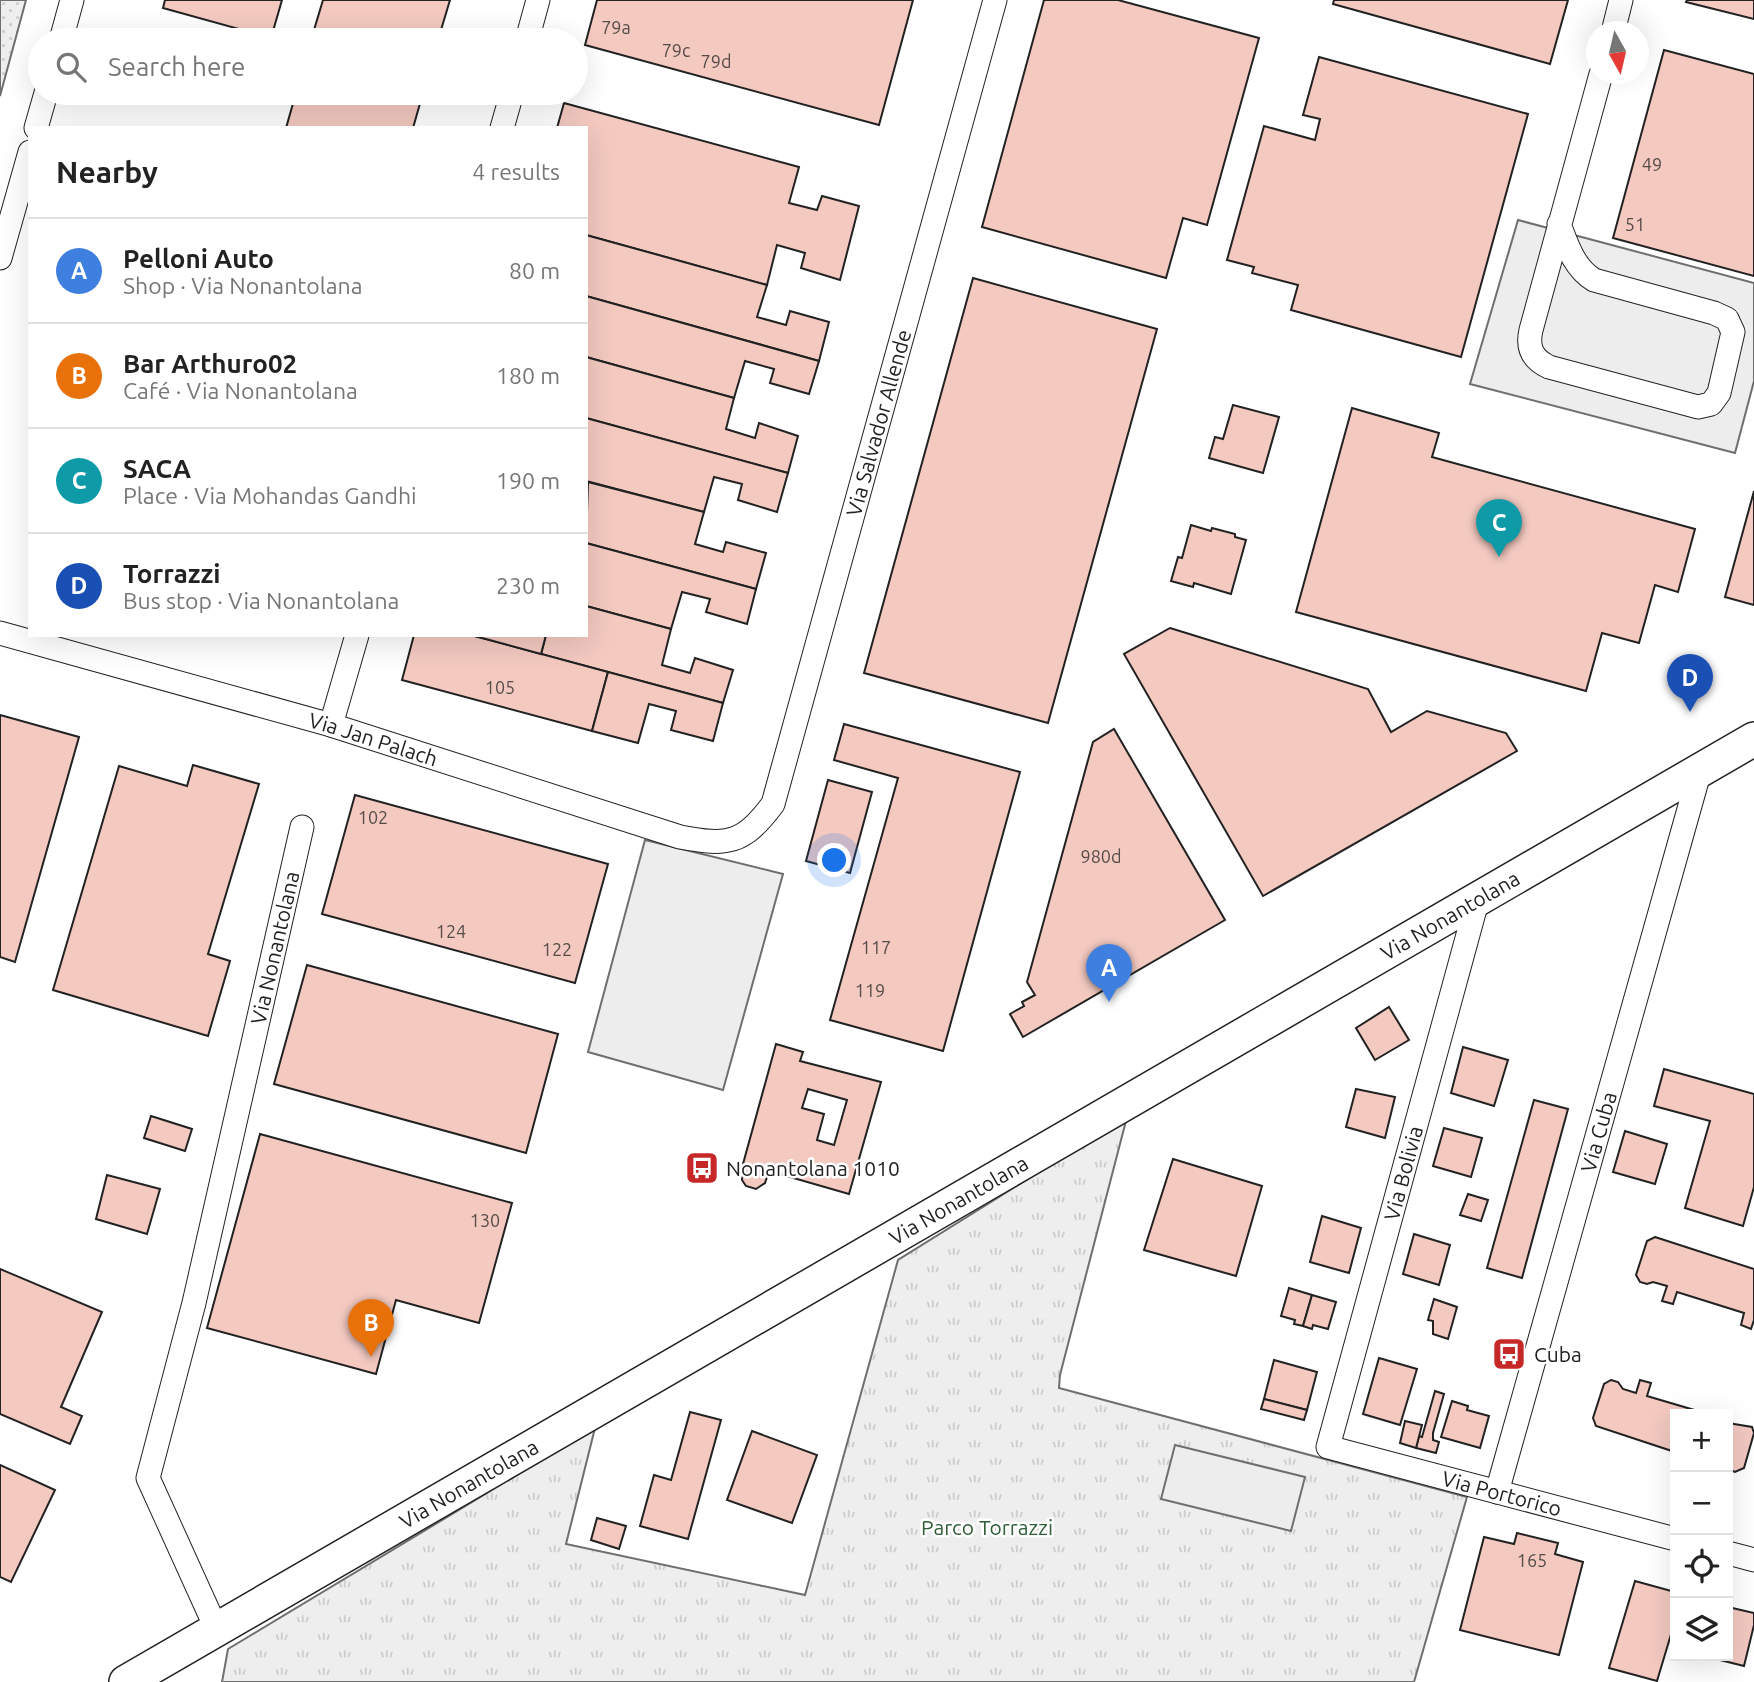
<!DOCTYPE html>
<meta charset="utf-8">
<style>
:root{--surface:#fff;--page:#f6f6f6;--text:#222;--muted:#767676;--line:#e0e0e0;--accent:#c62828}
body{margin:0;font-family:Ubuntu,sans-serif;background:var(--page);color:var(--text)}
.controls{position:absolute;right:21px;bottom:21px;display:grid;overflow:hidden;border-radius:0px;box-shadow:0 7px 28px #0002}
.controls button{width:63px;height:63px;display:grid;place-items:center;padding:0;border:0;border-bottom:2px solid var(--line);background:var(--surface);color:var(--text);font:35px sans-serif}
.compass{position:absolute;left:1586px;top:21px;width:63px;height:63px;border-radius:50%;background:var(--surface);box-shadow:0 7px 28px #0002;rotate:172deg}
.you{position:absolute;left:835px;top:861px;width:24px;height:24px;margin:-18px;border:5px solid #fff;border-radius:50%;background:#1a73e8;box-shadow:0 0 0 10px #1a73e833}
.badge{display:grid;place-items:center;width:46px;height:46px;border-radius:50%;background:var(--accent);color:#fff;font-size:23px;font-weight:700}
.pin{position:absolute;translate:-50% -58px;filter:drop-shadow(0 2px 4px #0008)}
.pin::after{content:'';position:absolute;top:37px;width:24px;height:21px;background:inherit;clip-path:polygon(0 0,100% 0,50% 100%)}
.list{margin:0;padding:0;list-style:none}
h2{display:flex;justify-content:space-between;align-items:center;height:91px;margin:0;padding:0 28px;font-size:30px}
h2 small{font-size:23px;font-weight:400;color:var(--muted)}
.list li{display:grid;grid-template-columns:46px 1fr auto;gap:21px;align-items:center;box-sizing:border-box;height:105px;padding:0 28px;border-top:2px solid var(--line)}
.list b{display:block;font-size:26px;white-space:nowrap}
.list p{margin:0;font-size:23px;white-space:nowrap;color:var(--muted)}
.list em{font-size:23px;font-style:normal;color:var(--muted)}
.icon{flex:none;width:38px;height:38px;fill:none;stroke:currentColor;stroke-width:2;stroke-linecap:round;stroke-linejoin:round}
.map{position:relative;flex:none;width:1754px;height:1682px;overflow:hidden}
.search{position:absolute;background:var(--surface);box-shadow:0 7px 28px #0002;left:28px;top:28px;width:560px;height:77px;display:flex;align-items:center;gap:18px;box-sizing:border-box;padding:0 24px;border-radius:38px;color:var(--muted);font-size:26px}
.panel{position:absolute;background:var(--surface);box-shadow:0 7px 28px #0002;left:28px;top:126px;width:560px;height:511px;border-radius:0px}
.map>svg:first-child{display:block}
.grass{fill:url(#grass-dots);stroke:#6f6f6f;stroke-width:2}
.park{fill:url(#park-tufts);stroke:#6f6f6f;stroke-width:2}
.parking{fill:#ededed;stroke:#6f6f6f;stroke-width:2}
.building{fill:#f3c9c0;stroke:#222;stroke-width:2;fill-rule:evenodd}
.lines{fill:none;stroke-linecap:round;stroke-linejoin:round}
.minor-casing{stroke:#222;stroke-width:25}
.secondary-casing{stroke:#222;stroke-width:36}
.minor{stroke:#fff;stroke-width:23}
.secondary{stroke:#fff;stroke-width:33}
.labels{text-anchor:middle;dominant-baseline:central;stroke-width:5;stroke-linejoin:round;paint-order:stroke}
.number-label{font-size:18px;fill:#564c4a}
.street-label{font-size:21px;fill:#222;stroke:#fff}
.poi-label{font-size:21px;fill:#222;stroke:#fff;text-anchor:start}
.park-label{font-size:21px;fill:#2f5e38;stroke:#fff}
</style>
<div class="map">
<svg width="1754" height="1682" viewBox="0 0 1754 1682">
<defs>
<pattern id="grass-dots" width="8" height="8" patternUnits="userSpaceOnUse" patternTransform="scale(1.75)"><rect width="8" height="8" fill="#eee"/><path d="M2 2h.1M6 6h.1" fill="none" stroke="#ccc" stroke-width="1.8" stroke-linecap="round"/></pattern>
<pattern id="park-tufts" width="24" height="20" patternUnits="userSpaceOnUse" patternTransform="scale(1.75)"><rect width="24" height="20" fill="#eee"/><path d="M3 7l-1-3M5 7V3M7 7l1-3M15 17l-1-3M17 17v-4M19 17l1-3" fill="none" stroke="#ccc"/></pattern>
</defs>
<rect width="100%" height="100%" fill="#fff"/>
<path class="grass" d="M0,0H26L0,96Z"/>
<path class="park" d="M1127,1117L1060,1375L1059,1388L1467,1497L1414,1682H222L228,1649L595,1428L566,1544L805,1595L898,1260Z"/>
<g class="parking">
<path d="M1518,220L1754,283V381L1735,453L1470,384Z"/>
<path d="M645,840L783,874L723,1090L588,1052Z"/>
<path d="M1175,1445L1305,1477L1291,1531L1161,1499Z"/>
</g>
<g class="building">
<path d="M165,0H282L271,38L163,8Z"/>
<path d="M323,0H450L438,40H311Z"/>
<path d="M597,0H913L879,125L585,45Z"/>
<path d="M1044,0H1118L1259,38L1207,225L1183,218L1166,278L982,227Z"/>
<path d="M1334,0H1568L1550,64L1333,4Z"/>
<path d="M1687,0H1754V19L1686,2Z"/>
<path d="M1664,50L1754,74V276L1613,238Z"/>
<path d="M1319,57L1528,114L1461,357L1291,310L1298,285L1252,273L1254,267L1227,260L1264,126L1315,140L1320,119L1303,115Z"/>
<path d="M296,93H423L413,128H286Z"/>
<path d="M564,103L799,167L789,203L817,210L822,196L859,206L840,280L801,268L805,253L777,245L767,285L586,235V128H557Z"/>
<path d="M586,235L767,285L757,317L786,325L790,311L829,322L819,361L586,296Z"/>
<path d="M973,278L1157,329L1048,723L864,673Z"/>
<path d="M586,296L819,361L809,394L770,383L774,369L745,361L734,398L586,357Z"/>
<path d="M586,357L734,398L726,429L755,438L759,423L798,436L788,473L586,418Z"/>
<path d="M1233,405L1279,417L1263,473L1209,458L1215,437L1223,439Z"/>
<path d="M1352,408L1439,433L1432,457L1695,529L1678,592L1655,585L1639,643L1602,633L1586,691L1296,612Z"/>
<path d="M586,418L788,473L777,512L738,500L742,484L714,477L704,512L586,481Z"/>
<path d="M588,482L704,512L695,544L723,552L726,542L766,553L756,589L586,543Z"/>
<path d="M1754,491V605L1725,597Z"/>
<path d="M1191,525L1211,531L1212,528L1235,534V537L1246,540L1231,594L1194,583L1193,587L1171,581L1178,557L1182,558Z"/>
<path d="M586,543L756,589L747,624L706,612L710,599L682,592L671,629L586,606Z"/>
<path d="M586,606L671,629L662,665L690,673L695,658L733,670L723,703L541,654L546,635H586Z"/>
<path d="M1170,628L1368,689L1391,732L1427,711L1506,733L1517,751L1263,896L1124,654Z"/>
<path d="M414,635H471L608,672L592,731L402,680Z"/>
<path d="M471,635H546L541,654Z"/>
<path d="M608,672L723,703L713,741L671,730L676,711L649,704L638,743L592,731Z"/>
<path d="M0,715L79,737L15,962L0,957Z"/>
<path d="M844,724L1020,772L943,1051L830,1020L898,778L834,760Z"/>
<path d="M1114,729L1225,920L1023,1037L1010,1014L1024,1006L1022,1002L1035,995L1027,982L1093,742Z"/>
<path d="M193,765L259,784L208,954L230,961L208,1036L53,990L119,766L187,786Z"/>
<path d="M828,780L872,792L850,873L806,861Z"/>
<path d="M355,795L608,864L575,983L322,914Z"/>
<path d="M307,965L558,1034L526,1153L274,1084Z"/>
<path d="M1389,1007L1409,1040L1375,1060L1356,1028Z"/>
<path d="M776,1044L803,1052L800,1061L881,1082L849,1194L769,1171L765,1183L756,1189L746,1186L742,1180L743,1164ZM808,1089L847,1100L834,1145L817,1140L824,1114L802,1108Z"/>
<path d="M1463,1047L1508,1060L1494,1106L1451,1093Z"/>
<path d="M1664,1069L1754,1094V1187L1743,1226L1685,1208L1710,1121L1654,1106Z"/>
<path d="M1356,1089L1395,1097L1385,1138L1346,1127Z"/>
<path d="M1534,1100L1568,1109L1522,1278L1487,1268Z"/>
<path d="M151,1116L192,1129L185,1151L144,1138Z"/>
<path d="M1444,1128L1482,1138L1471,1177L1433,1166Z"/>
<path d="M1625,1131L1667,1144L1655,1184L1613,1172Z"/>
<path d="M260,1134L512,1203L479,1323L396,1300L376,1374L207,1328Z"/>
<path d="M1173,1159L1262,1186L1236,1276L1144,1250Z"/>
<path d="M107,1175L160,1189L147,1234L96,1219Z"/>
<path d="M1468,1194L1488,1200L1481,1221L1460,1215Z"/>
<path d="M1322,1216L1361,1228L1349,1273L1310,1262Z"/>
<path d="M1414,1234L1450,1245L1439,1285L1403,1274Z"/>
<path d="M1655,1237L1754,1269V1320L1751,1329L1741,1325L1744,1313L1677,1292L1673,1304L1662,1301L1667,1286L1653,1282L1647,1284L1640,1282L1636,1275L1647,1241Z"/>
<path d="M0,1269L102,1312L61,1407L82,1416L70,1444L0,1414Z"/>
<path d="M1289,1288L1312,1295L1303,1326L1294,1324L1295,1320L1281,1316Z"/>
<path d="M1312,1295L1336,1302L1328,1329L1313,1325L1312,1329L1303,1326Z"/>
<path d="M1434,1299L1457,1307L1448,1339L1433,1334V1321L1428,1320Z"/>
<path d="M1379,1358L1417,1369L1400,1425L1363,1414Z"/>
<path d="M1274,1360L1317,1372L1307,1410L1264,1399Z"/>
<path d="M1611,1380L1618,1382L1623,1389L1636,1393L1640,1380L1651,1383L1647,1396L1708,1414H1675V1452L1596,1426L1593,1418L1604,1384Z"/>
<path d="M1435,1391L1444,1394L1433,1433V1440L1439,1442L1436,1453L1416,1448L1419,1436L1422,1437Z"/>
<path d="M1264,1399L1307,1410L1304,1420L1261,1409Z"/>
<path d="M1452,1401L1468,1406L1467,1410L1489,1416L1480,1448L1441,1437Z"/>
<path d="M690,1412L721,1420L688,1539L640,1526L654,1475L671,1480Z"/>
<path d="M1405,1421L1422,1425L1416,1448L1400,1443Z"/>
<path d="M1728,1423L1752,1427L1754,1433L1744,1468L1735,1472L1728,1469Z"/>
<path d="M752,1431L817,1455L792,1523L727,1500Z"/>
<path d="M0,1465L55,1490L11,1582L0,1577Z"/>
<path d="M597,1518L626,1526L619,1549L591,1540Z"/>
<path d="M1517,1533L1558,1543L1555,1554L1583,1562L1559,1655L1460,1630L1484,1537L1514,1544Z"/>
<path d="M1635,1581L1675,1592V1621L1657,1681L1609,1668Z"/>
<path d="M1728,1607L1754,1613V1625L1744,1666L1704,1656H1728Z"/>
</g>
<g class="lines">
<defs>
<g id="minor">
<path d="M1613,32L1621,0"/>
<path d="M61,40L72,0"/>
<path d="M527,40L538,0"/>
<path d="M36,128L46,93"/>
<path d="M502,128L512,93"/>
<path d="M1559,224C1567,245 1574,268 1594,280L1714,313L1727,319L1733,332L1719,393L1711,404L1698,407L1549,367C1532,359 1527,347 1531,330L1601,74"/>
<path d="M0,258L30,152"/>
<path id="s1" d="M0,633L331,725L680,837C728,846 743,844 773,804L995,0"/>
<path d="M331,725L357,635"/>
<path id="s2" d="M1478,898L1328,1447L1675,1539"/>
<path id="s3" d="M1497,1492L1700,770"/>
<path d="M1728,1553L1754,1560"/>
<path id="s4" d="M216,1628L148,1478L194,1303L302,827"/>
</g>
<g id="secondary">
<path id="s5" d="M126,1682L1754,739"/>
</g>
</defs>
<use href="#minor" class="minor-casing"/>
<use href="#secondary" class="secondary-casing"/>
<use href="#minor" class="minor"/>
<use href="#secondary" class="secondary"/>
</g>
<defs>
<symbol id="bus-square" viewBox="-11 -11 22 22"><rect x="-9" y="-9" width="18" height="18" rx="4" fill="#c62828" stroke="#fff"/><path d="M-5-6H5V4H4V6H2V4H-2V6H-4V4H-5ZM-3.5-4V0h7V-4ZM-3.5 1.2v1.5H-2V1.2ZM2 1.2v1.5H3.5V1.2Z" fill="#fff"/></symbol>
</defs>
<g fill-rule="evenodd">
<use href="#bus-square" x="683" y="1149" width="38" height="38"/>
<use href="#bus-square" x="1490" y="1335" width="38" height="38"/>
</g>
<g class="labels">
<g class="number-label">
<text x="616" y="27">79a</text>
<text x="676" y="50">79c</text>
<text x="716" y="61">79d</text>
<text x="1652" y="164">49</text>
<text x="1635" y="224">51</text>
<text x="500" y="687">105</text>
<text x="373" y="817">102</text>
<text x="1101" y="856">980d</text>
<text x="451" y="931">124</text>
<text x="876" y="947">117</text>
<text x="557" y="949">122</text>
<text x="870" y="990">119</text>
<text x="485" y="1220">130</text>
<text x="1532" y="1560">165</text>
</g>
<g class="street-label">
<text stroke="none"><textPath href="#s1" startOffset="1213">Via Salvador Allende</textPath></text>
<text stroke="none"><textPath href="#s1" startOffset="388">Via Jan Palach</textPath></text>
<text stroke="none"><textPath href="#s5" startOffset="1530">Via Nonantolana</textPath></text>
<text stroke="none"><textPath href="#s4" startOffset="710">Via Nonantolana</textPath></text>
<text stroke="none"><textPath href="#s3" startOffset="374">Via Cuba</textPath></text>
<text transform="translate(1403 1173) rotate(-75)">Via Bolivia</text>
<text stroke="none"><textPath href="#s5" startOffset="962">Via Nonantolana</textPath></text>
<text stroke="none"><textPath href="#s5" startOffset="396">Via Nonantolana</textPath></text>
<text stroke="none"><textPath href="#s2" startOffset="749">Via Portorico</textPath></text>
</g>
<g class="poi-label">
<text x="726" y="1168">Nonantolana 1010</text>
<text x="1534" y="1354">Cuba</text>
</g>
<g class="park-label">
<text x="987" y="1527">Parco Torrazzi</text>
</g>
</g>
</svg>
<div class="controls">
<button>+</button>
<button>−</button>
<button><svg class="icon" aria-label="locate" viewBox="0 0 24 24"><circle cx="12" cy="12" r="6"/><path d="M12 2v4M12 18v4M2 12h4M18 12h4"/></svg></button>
<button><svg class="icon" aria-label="layers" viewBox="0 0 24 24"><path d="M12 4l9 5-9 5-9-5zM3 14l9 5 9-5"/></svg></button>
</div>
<svg class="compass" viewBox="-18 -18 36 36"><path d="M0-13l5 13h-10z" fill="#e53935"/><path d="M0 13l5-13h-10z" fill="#767676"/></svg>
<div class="you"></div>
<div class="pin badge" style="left:1109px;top:1002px;background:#3f7fe0">A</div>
<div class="pin badge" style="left:371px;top:1357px;background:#e8710a">B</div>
<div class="pin badge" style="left:1499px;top:557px;background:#0f9aa8">C</div>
<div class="pin badge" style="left:1690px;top:712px;background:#1a4fb4">D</div>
<div class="search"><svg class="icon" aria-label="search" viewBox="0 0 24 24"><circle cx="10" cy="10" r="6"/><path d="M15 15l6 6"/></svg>Search here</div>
<section class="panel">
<h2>Nearby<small>4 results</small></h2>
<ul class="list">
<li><span class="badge" style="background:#3f7fe0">A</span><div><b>Pelloni Auto</b><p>Shop · Via Nonantolana</p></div><em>80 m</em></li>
<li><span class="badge" style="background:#e8710a">B</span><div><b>Bar Arthuro02</b><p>Café · Via Nonantolana</p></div><em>180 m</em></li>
<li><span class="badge" style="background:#0f9aa8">C</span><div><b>SACA</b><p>Place · Via Mohandas Gandhi</p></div><em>190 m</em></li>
<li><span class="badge" style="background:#1a4fb4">D</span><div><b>Torrazzi</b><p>Bus stop · Via Nonantolana</p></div><em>230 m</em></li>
</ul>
</section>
</div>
